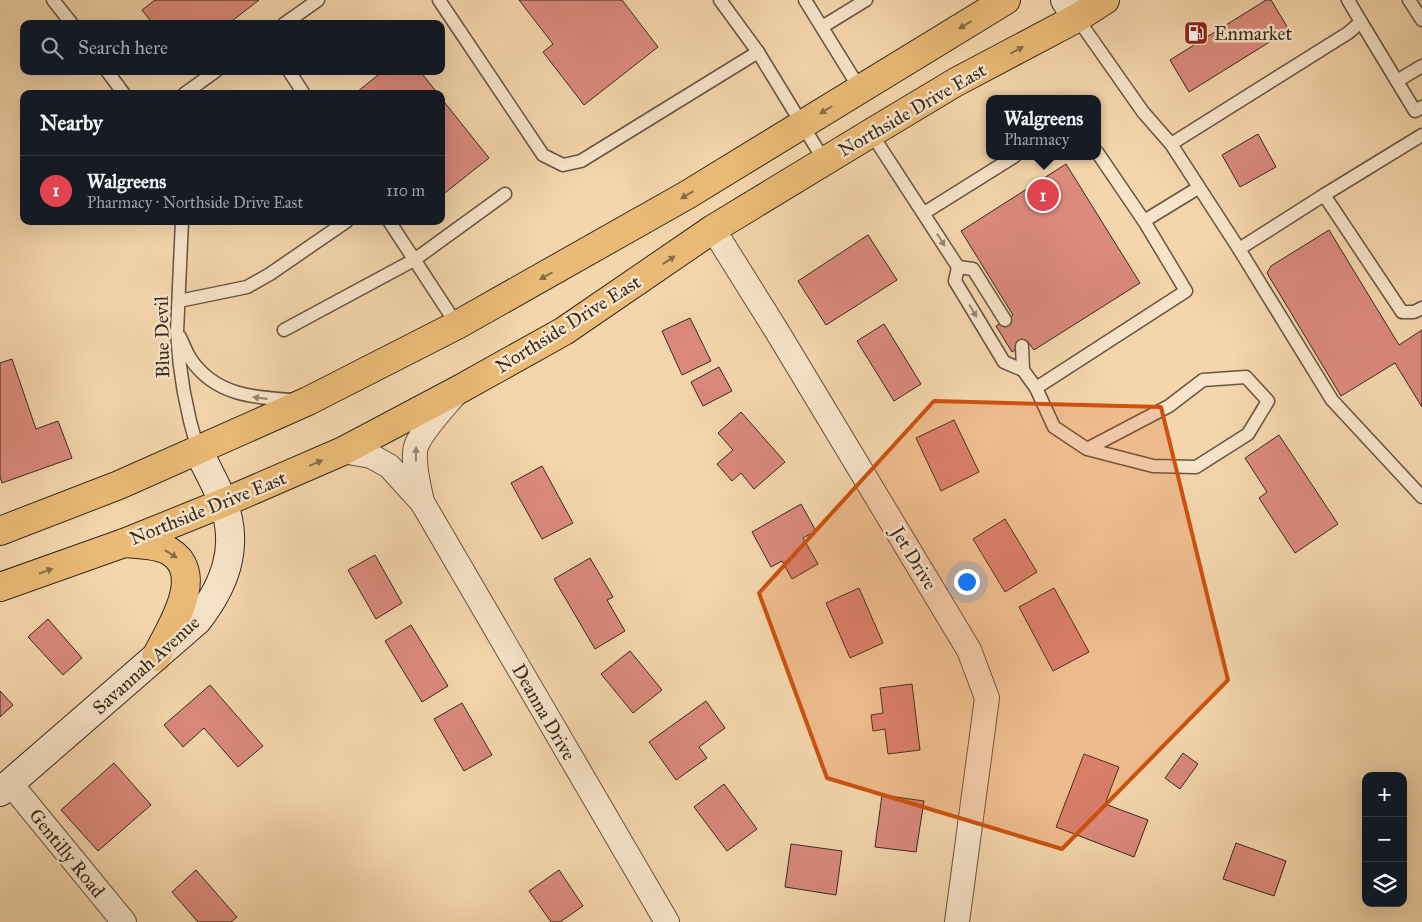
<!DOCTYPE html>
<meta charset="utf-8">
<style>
:root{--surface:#171b24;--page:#20242c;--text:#f1f3f6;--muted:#9ea1a6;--line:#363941;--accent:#1a73e8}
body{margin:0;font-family:"IM FELL Great Primer",serif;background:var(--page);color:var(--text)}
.controls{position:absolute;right:15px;bottom:15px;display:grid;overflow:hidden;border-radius:10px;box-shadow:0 5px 20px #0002}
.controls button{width:45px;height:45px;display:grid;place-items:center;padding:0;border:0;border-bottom:1px solid var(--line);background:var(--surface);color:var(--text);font:25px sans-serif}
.you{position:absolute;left:966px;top:581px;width:18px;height:18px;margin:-12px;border:4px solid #fff;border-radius:50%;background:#1a73e8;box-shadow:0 0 0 8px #1a73e833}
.badge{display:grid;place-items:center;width:32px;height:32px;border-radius:50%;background:var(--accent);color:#fff;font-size:16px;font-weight:700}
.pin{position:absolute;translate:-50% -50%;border:2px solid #fff;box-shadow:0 1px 5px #0006}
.popup{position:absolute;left:986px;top:95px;width:115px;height:65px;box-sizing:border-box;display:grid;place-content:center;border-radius:10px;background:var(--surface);filter:drop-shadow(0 1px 4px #0005);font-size:16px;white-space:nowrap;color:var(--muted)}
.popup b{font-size:19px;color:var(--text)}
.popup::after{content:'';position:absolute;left:50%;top:100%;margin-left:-10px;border:10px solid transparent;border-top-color:var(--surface)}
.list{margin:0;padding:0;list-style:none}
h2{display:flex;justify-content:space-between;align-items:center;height:65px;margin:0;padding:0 20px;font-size:21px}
h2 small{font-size:16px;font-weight:400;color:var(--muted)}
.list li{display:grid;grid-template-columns:32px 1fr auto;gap:15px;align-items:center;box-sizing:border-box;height:70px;padding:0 20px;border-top:1px solid var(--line)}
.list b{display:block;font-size:19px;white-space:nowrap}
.list p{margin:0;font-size:16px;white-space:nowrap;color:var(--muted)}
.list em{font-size:16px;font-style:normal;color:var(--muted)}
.icon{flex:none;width:28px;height:28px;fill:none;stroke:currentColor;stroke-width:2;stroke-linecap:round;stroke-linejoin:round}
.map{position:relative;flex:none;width:1422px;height:922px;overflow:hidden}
.search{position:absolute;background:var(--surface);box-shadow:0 5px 20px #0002;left:20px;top:20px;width:425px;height:55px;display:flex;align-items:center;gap:12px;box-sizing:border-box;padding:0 18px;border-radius:10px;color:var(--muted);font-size:19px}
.panel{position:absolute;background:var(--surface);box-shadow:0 5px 20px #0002;left:20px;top:90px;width:425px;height:135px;border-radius:10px}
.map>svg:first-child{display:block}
.building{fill:#dc8a7d;stroke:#36291d}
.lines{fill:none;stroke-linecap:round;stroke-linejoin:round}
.lane-casing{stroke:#665441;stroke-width:15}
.street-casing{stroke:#665441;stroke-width:26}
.secondary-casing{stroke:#36291d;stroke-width:30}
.primary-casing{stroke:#36291d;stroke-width:30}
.lane{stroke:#f8e4c9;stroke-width:12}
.street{stroke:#f8e4c9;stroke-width:24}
.secondary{stroke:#f8e4c9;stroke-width:28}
.primary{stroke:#eabb76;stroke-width:28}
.oneway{fill:#876b45}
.oneway2{fill:#978673}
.marked{fill:#cd520f;fill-opacity:0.2;stroke:#cd520f;stroke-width:4;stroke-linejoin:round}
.labels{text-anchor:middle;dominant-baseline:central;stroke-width:5;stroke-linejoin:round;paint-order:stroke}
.poi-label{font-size:19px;fill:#36291d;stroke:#f8e4c9;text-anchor:start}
.street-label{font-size:19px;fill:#36291d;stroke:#f8e4c9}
</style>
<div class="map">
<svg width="1422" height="922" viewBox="0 0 1422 922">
<rect width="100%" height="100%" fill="#f5d6ac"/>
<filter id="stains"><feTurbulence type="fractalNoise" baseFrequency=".004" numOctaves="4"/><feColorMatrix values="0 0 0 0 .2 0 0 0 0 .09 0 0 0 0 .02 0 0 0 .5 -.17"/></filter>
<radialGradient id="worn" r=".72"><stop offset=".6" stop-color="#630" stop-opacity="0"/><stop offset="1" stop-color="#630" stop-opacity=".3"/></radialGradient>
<g class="building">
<path d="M155,0H259L228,24H153L142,10Z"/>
<path d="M519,0H622L658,47L584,105L543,52L553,44Z"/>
<path d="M1266,0H1271L1289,30L1189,92L1170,60Z"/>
<path d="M383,71H420L438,94H358L357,92Z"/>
<path d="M441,98L489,158L441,196Z"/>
<path d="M1258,134L1276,167L1240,187L1222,155Z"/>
<path d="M1066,164L1140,283L1034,350L1028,342L1012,352L996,326L1013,315L961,231Z"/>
<path d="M1329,230L1399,345L1422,330V407L1395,363L1341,396L1267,273L1271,266Z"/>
<path d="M868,235L897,280L826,325L798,281Z"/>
<path d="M690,318L711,361L682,375L662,331Z"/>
<path d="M884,324L921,384L894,401L857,341Z"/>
<path d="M12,359L36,429L58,421L72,458L2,483L0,476V363Z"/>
<path d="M719,367L732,391L703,406L691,382Z"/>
<path d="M741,412L785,462L754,489L741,473L732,481L717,464L733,450L718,433Z"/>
<path d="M954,420L979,472L941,491L916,438Z"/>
<path d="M1279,435L1338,524L1295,553L1259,498L1267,492L1245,458Z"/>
<path d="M542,466L573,523L542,539L511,483Z"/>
<path d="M801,504L816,531L803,538L818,564L792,579L782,561L771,567L752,532Z"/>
<path d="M1005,519L1037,572L1005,592L973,539Z"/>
<path d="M375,555L402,603L376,619L348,570Z"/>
<path d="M590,558L613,597L607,600L625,631L595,649L554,579Z"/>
<path d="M859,588L883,643L850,658L826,603Z"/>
<path d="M1054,588L1089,652L1053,671L1019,607Z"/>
<path d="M48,619L82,658L63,675L28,637Z"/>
<path d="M411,625L448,686L422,702L385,641Z"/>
<path d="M630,651L662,690L633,713L601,674Z"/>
<path d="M912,684L920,750L888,754L885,729L873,731L871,715L883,713L880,688Z"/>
<path d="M210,685L263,746L238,767L204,728L183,747L164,725Z"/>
<path d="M0,691L13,705L0,717Z"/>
<path d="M706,701L725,728L699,747L707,758L676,780L649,742Z"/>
<path d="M462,703L492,755L464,771L434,719Z"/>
<path d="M1183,753L1198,764L1180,789L1165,778Z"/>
<path d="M1084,754L1119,767L1105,804L1148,820L1134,857L1056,827Z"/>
<path d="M114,763L151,805L98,851L61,810Z"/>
<path d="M724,784L757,829L727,851L694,807Z"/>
<path d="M882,795L924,801L916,852L875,847Z"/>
<path d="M1236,843L1286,861L1274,896L1223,879Z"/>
<path d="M791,844L842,851L836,895L785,887Z"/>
<path d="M196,870L237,917L231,922H198L172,892Z"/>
<path d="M559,870L583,906L560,922H551L529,891Z"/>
</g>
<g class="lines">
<defs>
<g id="lane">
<path d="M53,0L72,24"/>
<path d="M439,0L543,155L563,165L581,161L758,52L825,162"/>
<path d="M720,0L758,52"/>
<path d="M805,0L860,89"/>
<path d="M1409,0L1422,20"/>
<path d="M1077,18L1143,112L1171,144L1239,249L1332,400L1422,497"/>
<path d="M1361,22L1415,111L1422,107"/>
<path d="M284,24L318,0"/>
<path d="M822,27L866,0"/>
<path d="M107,71L124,94"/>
<path d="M289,71L304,94"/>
<path d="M1397,81L1422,66"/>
<path d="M184,94L216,71"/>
<path d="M871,133L958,267L955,281L1004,362L1023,370"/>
<path d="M1171,144L1348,33L1361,22L1348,0"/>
<path d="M1097,152L1144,221L1198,188"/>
<path d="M1324,195L1422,135"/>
<path d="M924,213L1015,156"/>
<path d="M182,221L177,332C179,373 186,411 198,450"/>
<path d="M389,221L457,325"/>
<path d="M1239,249L1324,195L1402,312H1414L1422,308"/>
<path d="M958,267L973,269L1005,320"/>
<path d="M179,301L247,287L270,274L347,221"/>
<path d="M284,330L414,260L505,194"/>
<path d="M180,337C183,344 186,351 190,358C214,395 254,398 293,400"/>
<path d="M1022,346L1023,370L1036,388L1054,427L1087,449L1153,466L1196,467L1248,434L1268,401L1246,377L1203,380L1169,406L1087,449"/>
<path d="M1036,388L1186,291L1144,221"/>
</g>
<g id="street">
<path d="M713,229L778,333L969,650L987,698L957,922"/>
<path d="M343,451L371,456L389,466L422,502L667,922"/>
<path d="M422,502C419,488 411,457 417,444C424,428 445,406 456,393"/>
<path d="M10,783L124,922"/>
</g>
<g id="secondary">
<path d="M1065,0L1077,18"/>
<path d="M0,792L197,621C225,585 240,547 223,502C216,484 206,467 198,450"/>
</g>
<g id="primary">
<path d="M0,531L119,485L308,401L457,325L687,195L1006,0"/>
<path d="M124,543C138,544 157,544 169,551C208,574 169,630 156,657"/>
<path d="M0,587L124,543L223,503L343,451L460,389L564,331L713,229L871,133L956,82L1077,18L1105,0"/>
</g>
</defs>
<use href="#lane" class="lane-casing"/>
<use href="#street" class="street-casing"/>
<use href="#secondary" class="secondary-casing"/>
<use href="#primary" class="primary-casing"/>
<use href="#lane" class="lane"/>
<use href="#street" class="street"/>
<use href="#secondary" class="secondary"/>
<use href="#primary" class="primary"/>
</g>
<defs><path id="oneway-solid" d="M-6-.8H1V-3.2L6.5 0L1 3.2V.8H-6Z" transform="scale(1.25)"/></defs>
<g class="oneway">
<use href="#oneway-solid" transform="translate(965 25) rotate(149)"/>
<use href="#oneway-solid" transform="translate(1017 50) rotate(-28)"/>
<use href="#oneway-solid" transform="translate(826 110) rotate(148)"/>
<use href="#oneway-solid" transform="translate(687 195) rotate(149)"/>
<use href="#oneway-solid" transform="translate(669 260) rotate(-34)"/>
<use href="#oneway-solid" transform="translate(546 276) rotate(150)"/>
<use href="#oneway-solid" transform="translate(316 463) rotate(-23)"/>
<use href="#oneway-solid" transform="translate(171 554) rotate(32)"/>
<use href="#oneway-solid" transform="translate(46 571) rotate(-20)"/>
</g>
<g class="oneway2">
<use href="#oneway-solid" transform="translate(941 240) rotate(58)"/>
<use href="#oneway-solid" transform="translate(973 311) rotate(59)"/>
<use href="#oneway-solid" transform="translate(260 398) rotate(-173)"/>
<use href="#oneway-solid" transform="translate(416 454) rotate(-89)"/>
</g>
<path class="marked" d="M934,401L1161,407L1228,680L1062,849L827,778L759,593Z"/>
<defs>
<symbol id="fuel-square" viewBox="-11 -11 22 22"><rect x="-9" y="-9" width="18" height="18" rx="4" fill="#8f2418" stroke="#f8e4c9"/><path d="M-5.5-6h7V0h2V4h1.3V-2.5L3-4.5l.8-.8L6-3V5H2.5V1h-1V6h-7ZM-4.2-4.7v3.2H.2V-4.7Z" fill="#fff"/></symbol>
</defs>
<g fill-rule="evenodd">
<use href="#fuel-square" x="1182" y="19" width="28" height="28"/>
</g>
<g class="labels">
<g class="poi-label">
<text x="1214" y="33">Enmarket</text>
</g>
<g class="street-label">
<text transform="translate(912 110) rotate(-30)">Northside Drive East</text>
<text transform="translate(568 324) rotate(-32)">Northside Drive East</text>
<text transform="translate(162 337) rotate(-91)">Blue Devil</text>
<text transform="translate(208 508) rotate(-22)">Northside Drive East</text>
<text transform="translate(914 558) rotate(59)">Jet Drive</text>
<text transform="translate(146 665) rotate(-42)">Savannah Avenue</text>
<text transform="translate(544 712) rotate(60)">Deanna Drive</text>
<text transform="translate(67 853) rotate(51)">Gentilly Road</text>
</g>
</g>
<rect width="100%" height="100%" filter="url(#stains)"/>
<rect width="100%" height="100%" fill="url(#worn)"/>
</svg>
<div class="controls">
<button>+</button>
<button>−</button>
<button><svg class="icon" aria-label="layers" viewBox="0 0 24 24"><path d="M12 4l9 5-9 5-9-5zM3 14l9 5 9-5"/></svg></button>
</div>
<div class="you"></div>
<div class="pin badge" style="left:1043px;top:195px;background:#e0444e">1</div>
<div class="popup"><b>Walgreens</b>Pharmacy</div>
<div class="search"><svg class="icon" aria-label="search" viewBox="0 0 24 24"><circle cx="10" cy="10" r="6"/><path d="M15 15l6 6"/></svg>Search here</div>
<section class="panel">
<h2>Nearby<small></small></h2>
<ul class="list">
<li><span class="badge" style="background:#e0444e">1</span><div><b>Walgreens</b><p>Pharmacy · Northside Drive East</p></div><em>110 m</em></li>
</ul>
</section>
</div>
